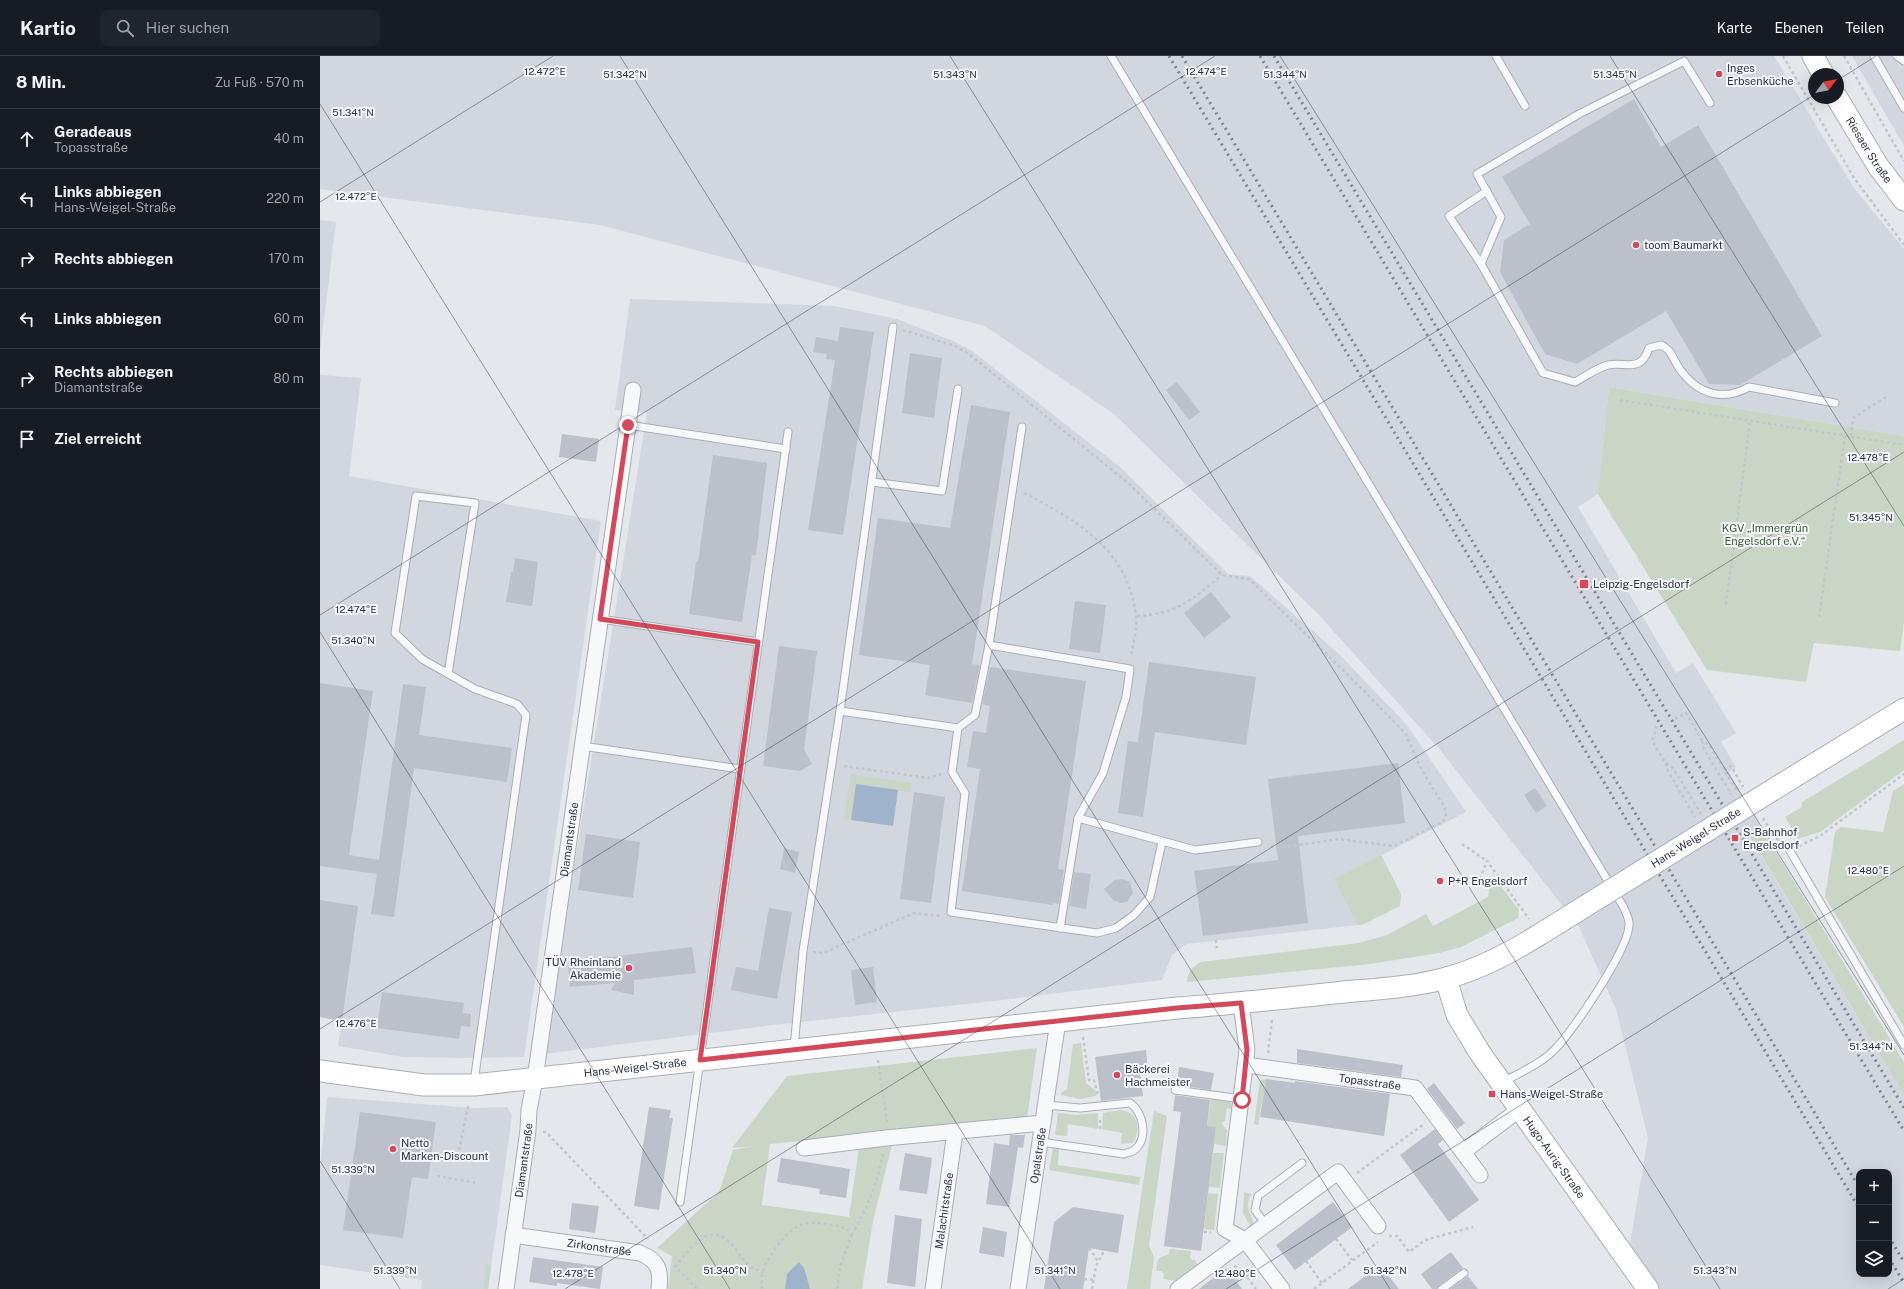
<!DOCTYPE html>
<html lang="de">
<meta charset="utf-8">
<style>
:root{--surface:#171b24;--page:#20242c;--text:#f1f3f6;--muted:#9ea1a6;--line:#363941}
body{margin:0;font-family:"Public Sans",sans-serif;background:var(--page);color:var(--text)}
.controls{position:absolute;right:12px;bottom:12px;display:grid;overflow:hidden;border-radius:8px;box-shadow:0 4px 16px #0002}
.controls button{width:36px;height:36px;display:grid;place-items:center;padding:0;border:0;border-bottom:1px solid var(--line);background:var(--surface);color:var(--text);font:20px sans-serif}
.compass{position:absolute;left:1488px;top:12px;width:36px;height:36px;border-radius:50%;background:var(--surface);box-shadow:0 4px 16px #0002;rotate:58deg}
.stop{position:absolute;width:12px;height:12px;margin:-9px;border:3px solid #d1495b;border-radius:50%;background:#fff}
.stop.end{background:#d1495b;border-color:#fff;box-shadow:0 1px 4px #0008}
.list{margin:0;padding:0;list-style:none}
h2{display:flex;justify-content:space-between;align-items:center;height:52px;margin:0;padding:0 16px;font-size:17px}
h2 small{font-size:13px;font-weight:400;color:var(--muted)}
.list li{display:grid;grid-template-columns:26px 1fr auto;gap:12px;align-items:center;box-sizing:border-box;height:60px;padding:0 16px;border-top:1px solid var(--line)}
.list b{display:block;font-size:15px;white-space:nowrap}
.list p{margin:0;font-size:13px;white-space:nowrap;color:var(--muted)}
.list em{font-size:13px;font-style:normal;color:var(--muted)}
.icon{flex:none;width:22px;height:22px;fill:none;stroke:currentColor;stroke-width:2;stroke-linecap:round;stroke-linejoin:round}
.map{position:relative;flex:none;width:1584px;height:1233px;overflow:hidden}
header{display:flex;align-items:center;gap:24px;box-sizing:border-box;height:56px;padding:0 20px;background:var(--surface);border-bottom:1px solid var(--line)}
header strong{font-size:19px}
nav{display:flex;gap:22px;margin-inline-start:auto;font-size:14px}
.search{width:280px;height:36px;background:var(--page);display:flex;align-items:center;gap:10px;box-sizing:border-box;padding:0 14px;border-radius:8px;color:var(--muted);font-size:15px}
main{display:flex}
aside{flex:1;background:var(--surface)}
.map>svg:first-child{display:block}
.built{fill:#d2d6de;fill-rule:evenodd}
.green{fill:#c9d6c5}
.water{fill:#9fb4cc}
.building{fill:#bbc0ca}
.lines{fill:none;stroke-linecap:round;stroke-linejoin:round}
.lane-casing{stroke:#a9aeb7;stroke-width:9}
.street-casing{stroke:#a9aeb7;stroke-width:17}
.secondary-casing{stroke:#a9aeb7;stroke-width:23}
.path{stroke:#c2c5cb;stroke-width:2.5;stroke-dasharray:3 3;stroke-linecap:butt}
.lane{stroke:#f7f8fa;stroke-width:7}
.street{stroke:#f7f8fa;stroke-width:15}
.secondary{stroke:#fff;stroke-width:21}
.rail{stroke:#7d8696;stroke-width:3;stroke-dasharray:2 4;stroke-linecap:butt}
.secondary-bridge-casing{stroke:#a9aeb7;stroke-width:23;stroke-linecap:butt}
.secondary-bridge{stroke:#fff;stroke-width:21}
.route{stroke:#d1495b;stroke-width:5}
.ticks{fill:none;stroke:#2b3445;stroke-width:1;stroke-opacity:0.45}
.poi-dot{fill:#d1495b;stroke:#f4f6f9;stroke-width:1.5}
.labels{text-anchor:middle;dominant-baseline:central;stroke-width:4;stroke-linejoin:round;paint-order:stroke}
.poi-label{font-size:11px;fill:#2b3445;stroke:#f4f6f9;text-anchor:start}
.street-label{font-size:11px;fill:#2b3445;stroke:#f4f6f9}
.park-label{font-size:11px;fill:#3f6138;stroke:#f4f6f9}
.ticks-label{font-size:10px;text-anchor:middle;fill:#2b3445;stroke:#f4f6f9;stroke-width:4;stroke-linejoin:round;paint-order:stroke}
</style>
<header>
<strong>Kartio</strong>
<div class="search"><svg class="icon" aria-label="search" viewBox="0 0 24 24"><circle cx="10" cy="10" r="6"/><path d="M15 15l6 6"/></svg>Hier suchen</div>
<nav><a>Karte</a><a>Ebenen</a><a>Teilen</a></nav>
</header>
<main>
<aside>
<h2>8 Min.<small>Zu Fuß · 570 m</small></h2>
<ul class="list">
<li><svg class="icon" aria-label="ahead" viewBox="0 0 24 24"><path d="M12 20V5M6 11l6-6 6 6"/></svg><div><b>Geradeaus</b><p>Topasstraße</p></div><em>40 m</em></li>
<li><svg class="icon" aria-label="left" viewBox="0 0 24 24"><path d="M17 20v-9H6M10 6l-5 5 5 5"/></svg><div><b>Links abbiegen</b><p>Hans-Weigel-Straße</p></div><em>220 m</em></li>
<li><svg class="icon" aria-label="right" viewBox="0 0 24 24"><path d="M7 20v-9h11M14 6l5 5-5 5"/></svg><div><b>Rechts abbiegen</b></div><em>170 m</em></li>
<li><svg class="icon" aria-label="left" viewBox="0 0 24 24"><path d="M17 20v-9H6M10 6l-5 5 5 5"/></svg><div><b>Links abbiegen</b></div><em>60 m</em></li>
<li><svg class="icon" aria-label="right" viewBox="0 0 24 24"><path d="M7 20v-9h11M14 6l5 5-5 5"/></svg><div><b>Rechts abbiegen</b><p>Diamantstraße</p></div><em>80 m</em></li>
<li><svg class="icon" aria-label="arrive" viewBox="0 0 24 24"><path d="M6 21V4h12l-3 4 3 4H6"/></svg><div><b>Ziel erreicht</b></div></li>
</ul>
</aside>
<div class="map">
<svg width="1584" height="1233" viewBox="0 0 1584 1233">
<rect width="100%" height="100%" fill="#e4e7ec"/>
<g class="built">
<path d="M0,0H1454L1534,132L1584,193V380L1289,331L1278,438L1258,451L1356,617L1373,607L1416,677L1401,686L1416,711L1409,716L1442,773L1430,781L1584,1039V1233H1328L1307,1205L1328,1082L1296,953L1259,871L1121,695L1000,560L794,358L665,270L280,169L0,133ZM1539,1116H1569V1218H1539Z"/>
<path d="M1532,0H1584V90Z"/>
<path d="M0,164L16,166L0,295Z"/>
<path d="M310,243L514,250L577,263L633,285L652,295L800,411L908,518L930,520L1019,598L1087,669L1146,756L1015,823L1038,869L866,888L852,899L842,924L674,945L453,969L224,998L327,357L295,354Z"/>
<path d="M0,319L41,322L29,420L281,465L204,1001L148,1002L83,1001L18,990L22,965L0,961Z"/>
<path d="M7,1041L154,1052L187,1051L192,1059L168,1233H101L102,1224L0,1209V1114Z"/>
</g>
<g class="green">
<path d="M1289,331L1584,380V565L1580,595L1494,587L1486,626L1387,614L1278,438Z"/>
<path d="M1584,684V714L1500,776L1478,783L1465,761L1482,751V746Z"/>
<path d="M531,718L591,727L590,736L536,728L531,764L524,763Z"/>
<path d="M1584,728V971L1505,841L1515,776L1521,771L1563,776L1573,735Z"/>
<path d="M1442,773L1584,1006V1039L1430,780Z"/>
<path d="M1061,799L1081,838L1080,850L1042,869H1038L1014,823Z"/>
<path d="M1174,821L1199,854L1198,862L1141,891L1119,897L1050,908L867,926C868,915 872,911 881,906L1039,887L1067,879L1106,858L1113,870L1168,841L1170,828Z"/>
<path d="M761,987L766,1027L776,1035V1040L760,1043L741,1039V1037L747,1033L753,988Z"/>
<path d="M717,992L707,1062L450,1088L442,1149L529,1161L539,1092L572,1089L553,1165L542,1233H348L352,1200L337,1192L399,1136L413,1094L433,1090L412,1092L467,1020Z"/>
<path d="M946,1023L938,1069L934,1068L940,1024Z"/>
<path d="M891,1042L911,1046L912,1053L907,1052L905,1065L901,1067L907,1074L906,1090L894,1088L896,1072L887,1070Z"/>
<path d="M800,1054C818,1055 822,1073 813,1087L801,1088L802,1077L782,1073L783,1057Z"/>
<path d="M834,1055L847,1060L829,1190L834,1201L830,1233H807Z"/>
<path d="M738,1057L756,1059L778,1057V1073L748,1068L747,1080L735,1079Z"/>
<path d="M733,1091L739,1093L738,1109L820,1121L819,1129L729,1114Z"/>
<path d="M893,1097H904L900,1132L889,1131Z"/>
<path d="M924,1136L932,1138C924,1148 930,1158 935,1169L933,1170H930L923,1157Z"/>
<path d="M888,1137L898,1138L894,1174L884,1173Z"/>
<path d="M850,1193L871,1195L870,1202L872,1204H875L878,1210L858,1225L843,1223L844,1218L841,1215H836C838,1201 837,1203 849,1198Z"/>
<path d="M168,1208L171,1212L168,1233H164L166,1209Z"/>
</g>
<g class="water">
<path d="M536,728L578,734L573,770L531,764Z"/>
<path d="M479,1206L484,1212L490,1233H465L467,1218Z"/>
</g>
<g class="building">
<path d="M1314,43L1341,91L1378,69L1502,280L1420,329L1389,328L1346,255L1257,308L1225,298L1180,216L1184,184L1210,168L1182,121Z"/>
<path d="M520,271L554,276L523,479L488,474L515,304L506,303L507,298L493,296L496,281L518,285Z"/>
<path d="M590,297L622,302L614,362L582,357Z"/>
<path d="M857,326L880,356L869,364L846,334Z"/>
<path d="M651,349L690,356L652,608L660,609L652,647L605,639L610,609L539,599L558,462L630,472Z"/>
<path d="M242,378L279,383L276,406L239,401Z"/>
<path d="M393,399L447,407L436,499H432L422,566L369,558L376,506H378Z"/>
<path d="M195,502L218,506L212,550L186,546L191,516H193Z"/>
<path d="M891,536L911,561L884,582L864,557Z"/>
<path d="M755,545L786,549L780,597L749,593Z"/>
<path d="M459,590L497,595L484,694L492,708L480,715L443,710Z"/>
<path d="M829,606L936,621L926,689L835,676L823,761L798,757L808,685L818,686Z"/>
<path d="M670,611L766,625L738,813L744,814L739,848L733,847L732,849L642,835L660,713L647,711L653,675L666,677L670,650L662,648Z"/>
<path d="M0,627L53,635L29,799L59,804L83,628L106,631L99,679L192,692L187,726L94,712L74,861L51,858L57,818L0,810Z"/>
<path d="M1078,707L1085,767L978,780L988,867L883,880L874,815L958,804L948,723Z"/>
<path d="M1215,732L1227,750L1216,757L1204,739Z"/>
<path d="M594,736L625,741L611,847L580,843Z"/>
<path d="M266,778L320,786L313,842L258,834Z"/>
<path d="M464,792L479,796L475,817L460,813Z"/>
<path d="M754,816L771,818L766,853L749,850Z"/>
<path d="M803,823L810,826L813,837L807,846L800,847L793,844L784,833L795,824Z"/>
<path d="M0,844L38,850L22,965L0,961Z"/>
<path d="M449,852L472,856L457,943L411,934L416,911L438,915Z"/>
<path d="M372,891L376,917L314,924V939L291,934L295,927L250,931L248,906Z"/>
<path d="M553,911L557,946L535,949L531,914Z"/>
<path d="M62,936L144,947L143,957L151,958L150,971L141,970L139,983L57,972Z"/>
<path d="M977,993L1083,1009L1081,1021L977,1007Z"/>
<path d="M826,994L828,1016L820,1017L823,1040L781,1045L775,1001Z"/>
<path d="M859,1011L894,1017L891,1034L857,1029Z"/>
<path d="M946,1023L975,1027V1025L1070,1038L1064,1080L940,1061Z"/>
<path d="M1114,1027L1145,1067L1137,1073L1107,1033Z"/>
<path d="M855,1039L890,1044L887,1070L896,1071L881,1195L844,1190L861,1056L853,1055Z"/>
<path d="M329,1051L351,1054L349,1062H353L339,1154L314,1150Z"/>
<path d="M40,1056L116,1066L108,1123L92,1121L83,1182L23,1174Z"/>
<path d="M1115,1073L1123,1084L1118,1088L1159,1144L1129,1166L1080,1099Z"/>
<path d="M690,1079H705L703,1092L689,1090Z"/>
<path d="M674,1087L698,1091L689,1151L666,1148Z"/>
<path d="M585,1097L612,1102L607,1138L579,1134Z"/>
<path d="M461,1102L530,1113L526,1142L499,1138L500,1133L457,1126Z"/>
<path d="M1013,1146L1032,1171L975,1214L956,1189Z"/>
<path d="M252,1147L279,1150L275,1177L249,1173Z"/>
<path d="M753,1151L804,1159L798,1197L769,1192L763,1233H724L734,1166Z"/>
<path d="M575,1159L602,1163L595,1231L567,1227Z"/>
<path d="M663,1171L687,1176L684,1201L659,1197Z"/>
<path d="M1131,1196L1143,1212L1119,1229L1117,1233H1112L1101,1218Z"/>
<path d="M213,1201L283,1211L280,1233L237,1227V1230L209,1226Z"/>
<path d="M1060,1209L1079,1233H1028Z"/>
<path d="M906,1212L922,1233H879Z"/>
<path d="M1148,1220L1158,1233H1130L1147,1221Z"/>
</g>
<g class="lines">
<defs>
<g id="lane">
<path d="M791,0L1303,850C1305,855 1309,862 1309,867C1311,890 1254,973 1237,991C1223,1007 1201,1016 1183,1026"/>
<path d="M1176,0L1205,50"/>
<path d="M1554,0L1584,52"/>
<path d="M1577,0L1584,5"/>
<path d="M1390,47L1364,5L1259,58L1157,118L1181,161L1161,208L1223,317L1255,326C1266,320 1277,312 1288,309C1307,305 1320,318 1329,292L1341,289C1353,295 1352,302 1359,312C1377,338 1402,346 1429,331L1515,347"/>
<path d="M1161,208L1129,160L1167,135"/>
<path d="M308,369L466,393"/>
<path d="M552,426L622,435L638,333"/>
<path d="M280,563L438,586"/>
<path d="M669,589L702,371"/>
<path d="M128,618L155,447L96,440L75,577L102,603L155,633L197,648L206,659L154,1026"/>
<path d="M520,655L638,672L632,716L645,737L631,856L777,877L796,872L814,859L830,841L842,786"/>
<path d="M638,672L655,659L669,589L810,613L806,641L783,717L758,762L740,872"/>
<path d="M262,690L420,713"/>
<path d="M758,762L875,794L938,786"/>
<path d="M1470,795L1584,989"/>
<path d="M474,992L483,895L520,655L573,271"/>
<path d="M855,1034L922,1043"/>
<path d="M721,1086L804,1098C807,1097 811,1096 813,1095C829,1085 824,1056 810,1047L760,1052L726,1049"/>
<path d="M360,1146L468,376"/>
<path d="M946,1169L935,1154L938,1140L982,1107"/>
<path d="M1122,1233L1144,1217"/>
</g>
<g id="street">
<path d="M921,947L927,994L905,1173L925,1184L962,1233"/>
<path id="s1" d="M926,1009L1095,1032L1160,1119"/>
<path d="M484,1092L566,1082L723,1067"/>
<path d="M1143,1096L1200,1053"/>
<path id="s2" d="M193,1179L320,1197C339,1205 341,1214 339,1233"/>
<path id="s3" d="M186,1233L208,1074L209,1054L215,1023L313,334"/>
<path id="s4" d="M613,1233L635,1076"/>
<path id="s5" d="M698,1233L738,965"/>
<path d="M858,1233L1018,1116L1058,1170"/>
</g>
<g id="secondary">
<path d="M1493,0L1503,18"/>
<path id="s6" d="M1517,42L1558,110L1584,144"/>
<path d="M1467,725L1584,653"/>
<path id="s7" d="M1126,923L1137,959L1160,997L1328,1233"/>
<path id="s8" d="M0,1015L104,1029H154L857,952C913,948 968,942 1024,936C1058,933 1094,931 1126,922C1161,913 1192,896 1222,877"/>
</g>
</defs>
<use href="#lane" class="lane-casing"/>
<use href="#street" class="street-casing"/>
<use href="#secondary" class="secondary-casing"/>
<g class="path">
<path d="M1463,0L1534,122L1584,189"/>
<path d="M1524,0L1584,105"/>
<path d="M583,274L635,290L649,298L808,427L902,519L929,523L1022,613L1085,677L1103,716L1125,752L1126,762L1120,767L1074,790L1019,783L958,792L948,789"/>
<path d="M1300,344L1584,389"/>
<path d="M1531,380L1533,362L1566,341"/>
<path d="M704,437C758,465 807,493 816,559C818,572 813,588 811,601"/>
<path d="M1406,548L1430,365"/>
<path d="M817,560C857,558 872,544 902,519"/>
<path d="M1499,561L1525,380"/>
<path d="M1355,663L1366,657L1382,684L1389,689L1417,735"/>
<path d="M1337,670L1332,685L1345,706L1348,715L1375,761"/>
<path d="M1382,685L1384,693L1411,738"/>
<path d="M1346,707L1353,712L1381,758"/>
<path d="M524,710L608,722L621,718"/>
<path d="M1404,714L1411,710L1423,731"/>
<path d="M1443,762L1452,777L1461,787"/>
<path d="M1142,788L1167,805"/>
<path d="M1479,790L1500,780L1584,718"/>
<path d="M1160,823L1167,805L1209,863"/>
<path d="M896,884L897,892"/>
<path d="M493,896L503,897L594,857L621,860"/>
<path d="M763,981L769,1024H774L778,1039"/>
<path d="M948,997L952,963"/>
<path d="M558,1004L567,1066"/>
<path d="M780,1073V1062"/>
<path d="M223,1076H226L328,1183"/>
<path d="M139,1094L149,1047"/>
<path d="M1037,1117L1104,1068"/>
<path d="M117,1120L157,1127"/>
<path d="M884,1176H891"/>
<path d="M1069,1180H1077L1089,1196L1105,1184L1153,1171"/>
<path d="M1016,1183L1032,1204"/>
<path d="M769,1192L778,1205"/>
<path d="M986,1205L1002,1227"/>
<path d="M354,1209L377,1233"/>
<path d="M914,1210L923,1215L936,1233"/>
<path d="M355,1211C375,1187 392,1161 417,1195C425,1206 429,1212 443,1216"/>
<path d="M764,1223L774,1224"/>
<path d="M916,1225L926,1218"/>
<path d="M442,1233C442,1227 441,1220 443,1215C450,1197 468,1169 489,1167C493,1166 499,1168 504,1168C515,1169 524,1170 532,1178C547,1155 558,1124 563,1097"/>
<path d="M517,1233L520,1211L532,1178"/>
<path d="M772,1233L776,1210L784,1195"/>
<path d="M994,1233L1058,1186"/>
</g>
<use href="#lane" class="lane"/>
<use href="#street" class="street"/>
<use href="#secondary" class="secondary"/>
<g class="rail">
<path d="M849,0L1539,1152"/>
<path d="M862,0L1539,1131"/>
<path d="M940,0L1584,1075"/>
<path d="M954,0L1584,1052"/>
<path d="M1569,1181L1584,1206"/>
<path d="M1569,1202L1584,1227"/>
</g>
<defs>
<g id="secondary-bridge">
<path id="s9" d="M1222,877L1467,725"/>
</g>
</defs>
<use href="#secondary-bridge" class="secondary-bridge-casing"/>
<use href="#secondary-bridge" class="secondary-bridge"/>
</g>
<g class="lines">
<path class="route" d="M308,369L280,563L438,586L380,1004L857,952L921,947L927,994L922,1044"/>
</g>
<path class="ticks" d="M300,0L1070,1233M630,0L1400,1233M960,0L1584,999M1290,0L1584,470M1518,24L1556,0M0,48L740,1233M0,146L233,0M0,559L895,0M0,576L410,1233M0,973L1494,39M0,1105L80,1233M245,1233L1584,396M906,1233L1584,810M1568,1233L1584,1223"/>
<g class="poi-dot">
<circle cx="1399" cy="18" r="4"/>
<circle cx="1316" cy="189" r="4"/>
<rect x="1259" y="523" width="10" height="10" rx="2"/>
<rect x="1411" y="778" width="8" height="8" rx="2"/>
<circle cx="1120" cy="825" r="4"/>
<circle cx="309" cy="912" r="4"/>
<circle cx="797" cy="1019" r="4"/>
<rect x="1168" y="1034" width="8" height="8" rx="2"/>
<circle cx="73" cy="1093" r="4"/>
</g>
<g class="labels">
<g class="poi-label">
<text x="1407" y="12">Inges<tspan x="1407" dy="13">Erbsenküche</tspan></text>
<text x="1324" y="189">toom Baumarkt</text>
<text x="1273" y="528">Leipzig-Engelsdorf</text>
<text x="1423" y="776">S-Bahnhof<tspan x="1423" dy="13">Engelsdorf</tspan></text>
<text x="1128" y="825">P+R Engelsdorf</text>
<text x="301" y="906" text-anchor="end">TÜV Rheinland<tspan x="301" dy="13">Akademie</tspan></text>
<text x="805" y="1013">Bäckerei<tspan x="805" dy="13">Hachmeister</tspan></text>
<text x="1180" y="1038">Hans-Weigel-Straße</text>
<text x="81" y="1087">Netto<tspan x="81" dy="13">Marken-Discount</tspan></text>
</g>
<g class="street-label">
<text stroke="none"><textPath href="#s6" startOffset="61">Riesaer Straße</textPath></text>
<text stroke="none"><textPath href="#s9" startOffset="181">Hans-Weigel-Straße</textPath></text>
<text stroke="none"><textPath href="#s3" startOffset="454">Diamantstraße</textPath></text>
<text stroke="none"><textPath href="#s8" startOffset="317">Hans-Weigel-Straße</textPath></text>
<text stroke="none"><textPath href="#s1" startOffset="125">Topasstraße</textPath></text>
<text stroke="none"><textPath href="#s5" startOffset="135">Opalstraße</textPath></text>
<text stroke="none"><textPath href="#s7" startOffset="210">Hugo-Aurig-Straße</textPath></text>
<text stroke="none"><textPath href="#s3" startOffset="130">Diamantstraße</textPath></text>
<text stroke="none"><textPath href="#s4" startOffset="79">Malachitstraße</textPath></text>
<text stroke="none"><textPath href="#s2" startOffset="87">Zirkonstraße</textPath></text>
</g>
<g class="park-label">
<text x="1445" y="472">KGV „Immergrün<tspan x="1445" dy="13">Engelsdorf e.V.“</tspan></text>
</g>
</g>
<g class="ticks-label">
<text x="225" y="19">12.472°E</text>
<text x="886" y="19">12.474°E</text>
<text x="305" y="22">51.342°N</text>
<text x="635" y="22">51.343°N</text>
<text x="965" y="22">51.344°N</text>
<text x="1295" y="22">51.345°N</text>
<text x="33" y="60">51.341°N</text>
<text x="36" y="144">12.472°E</text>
<text x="1548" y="405">12.478°E</text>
<text x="1551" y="465">51.345°N</text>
<text x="36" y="557">12.474°E</text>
<text x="33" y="588">51.340°N</text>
<text x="1548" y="818">12.480°E</text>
<text x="36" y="971">12.476°E</text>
<text x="1551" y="994">51.344°N</text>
<text x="33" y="1117">51.339°N</text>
<text x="75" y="1218">51.339°N</text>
<text x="405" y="1218">51.340°N</text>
<text x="735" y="1218">51.341°N</text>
<text x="1065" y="1218">51.342°N</text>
<text x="1395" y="1218">51.343°N</text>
<text x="253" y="1221">12.478°E</text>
<text x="915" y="1221">12.480°E</text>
</g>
</svg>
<div class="controls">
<button>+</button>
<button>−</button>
<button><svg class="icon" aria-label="layers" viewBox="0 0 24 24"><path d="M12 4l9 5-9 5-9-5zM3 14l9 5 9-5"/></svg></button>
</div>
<svg class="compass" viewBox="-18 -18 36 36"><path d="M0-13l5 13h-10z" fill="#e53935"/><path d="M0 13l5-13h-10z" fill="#9ea1a6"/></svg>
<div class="stop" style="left:922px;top:1044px"></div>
<div class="stop end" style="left:308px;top:369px"></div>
</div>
</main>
